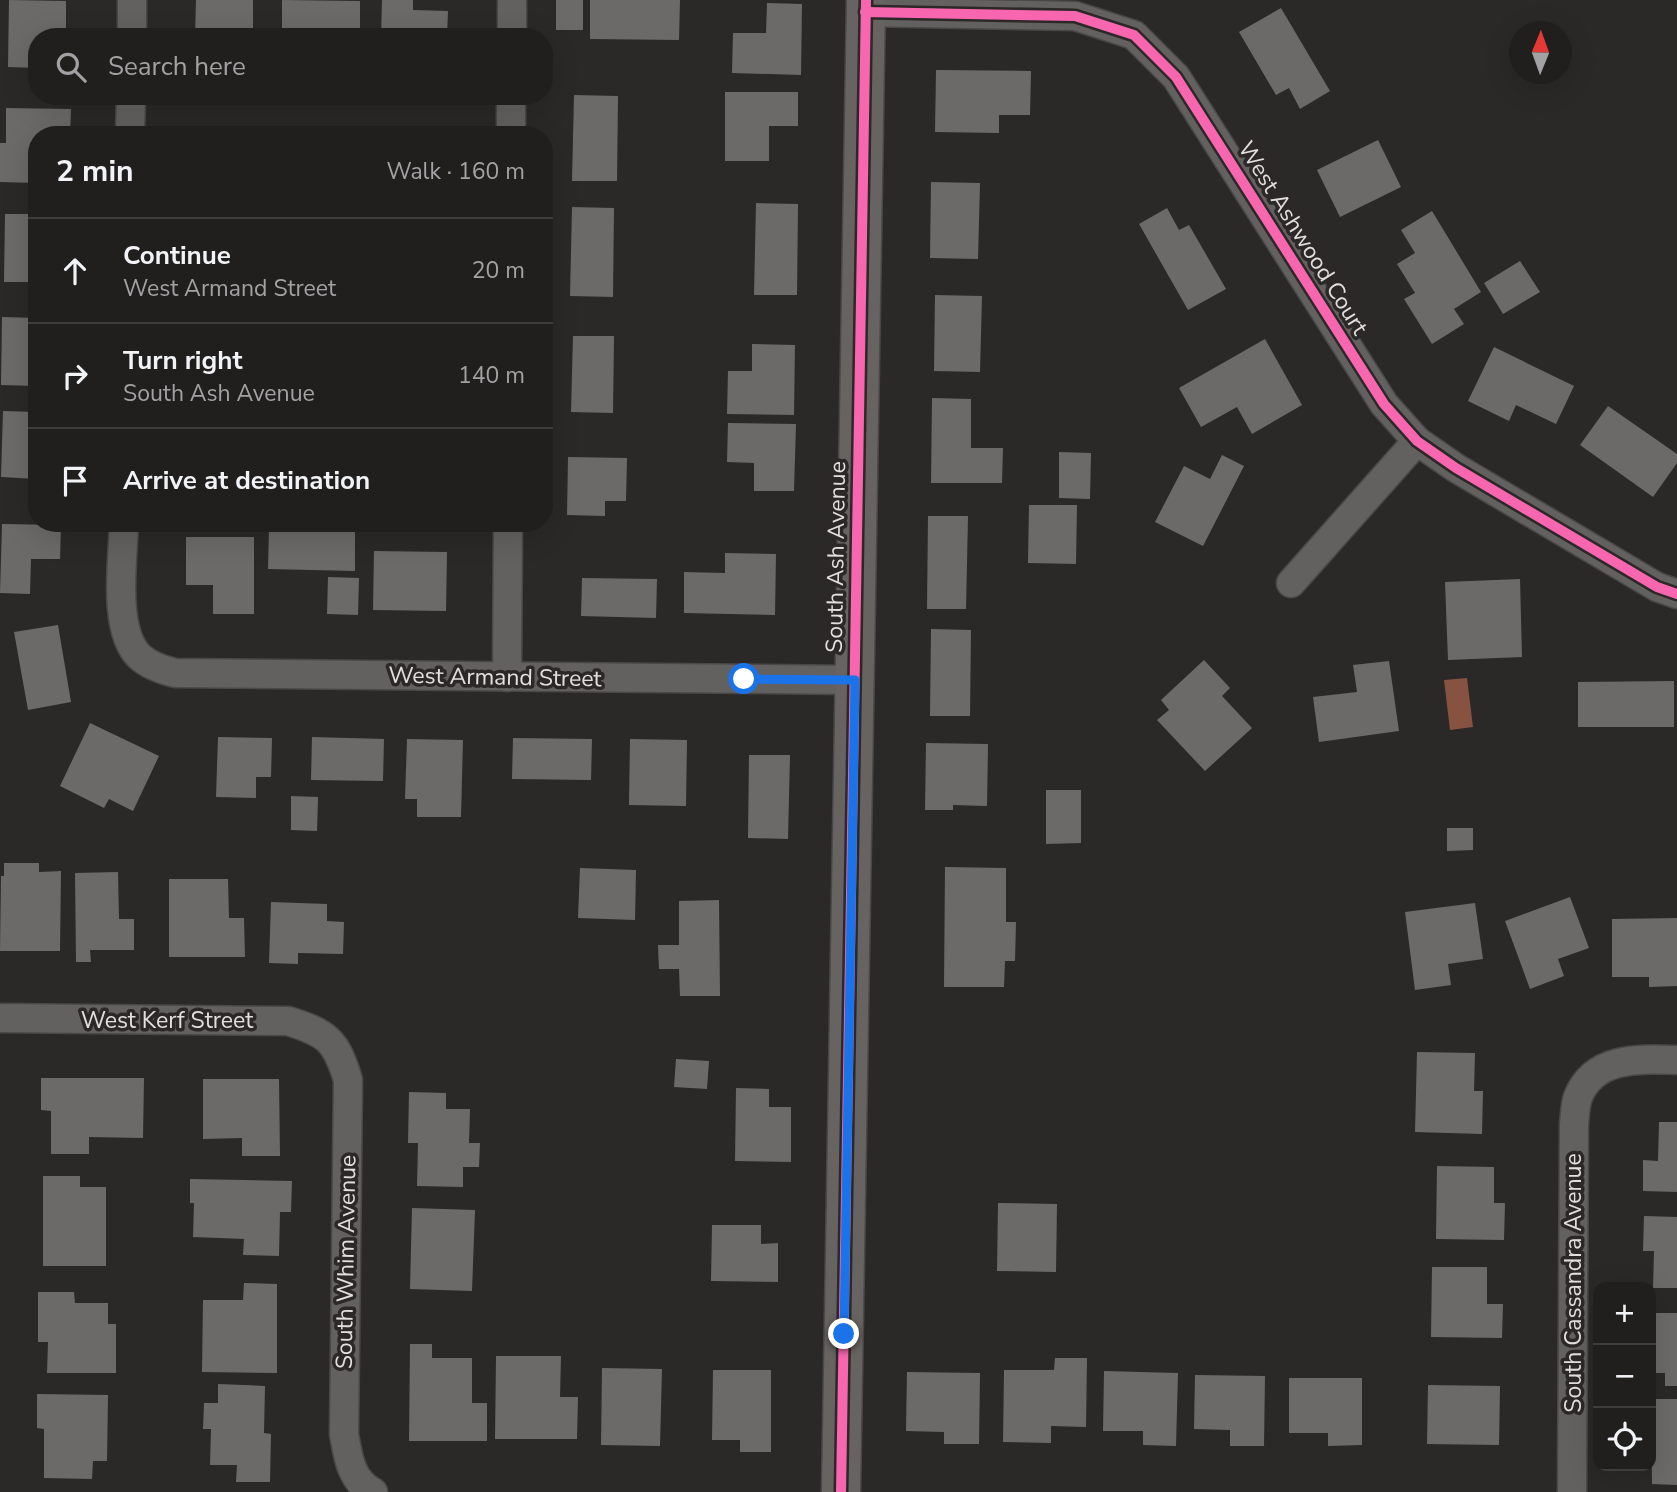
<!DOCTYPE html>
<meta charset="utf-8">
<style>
:root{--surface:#201f1e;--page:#282727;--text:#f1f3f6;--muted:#a2a2a4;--line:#3d3d3c}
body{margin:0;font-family:"Nunito Sans",sans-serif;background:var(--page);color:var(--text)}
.controls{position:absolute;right:21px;bottom:21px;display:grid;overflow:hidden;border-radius:14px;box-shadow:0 7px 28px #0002}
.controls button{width:63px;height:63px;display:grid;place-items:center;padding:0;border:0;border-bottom:2px solid var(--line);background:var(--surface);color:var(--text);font:35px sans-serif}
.compass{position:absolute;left:1509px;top:21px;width:63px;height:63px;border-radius:50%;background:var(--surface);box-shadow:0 7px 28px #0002;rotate:1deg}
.stop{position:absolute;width:21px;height:21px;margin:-16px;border:5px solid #1a73e8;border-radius:50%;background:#fff}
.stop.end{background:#1a73e8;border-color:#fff;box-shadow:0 2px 7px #0008}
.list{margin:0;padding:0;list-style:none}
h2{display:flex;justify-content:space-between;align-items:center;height:91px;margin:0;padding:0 28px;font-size:30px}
h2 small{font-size:23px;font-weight:400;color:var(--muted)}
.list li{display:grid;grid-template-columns:46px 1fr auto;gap:21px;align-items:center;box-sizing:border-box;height:105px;padding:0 28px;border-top:2px solid var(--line)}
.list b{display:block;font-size:26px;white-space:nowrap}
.list p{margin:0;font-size:23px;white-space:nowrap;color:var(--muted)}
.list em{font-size:23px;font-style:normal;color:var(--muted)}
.icon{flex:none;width:38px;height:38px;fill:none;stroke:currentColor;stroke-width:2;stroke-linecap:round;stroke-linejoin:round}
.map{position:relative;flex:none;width:1677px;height:1492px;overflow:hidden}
.search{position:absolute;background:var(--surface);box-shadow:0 7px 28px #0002;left:28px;top:28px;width:525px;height:77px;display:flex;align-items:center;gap:18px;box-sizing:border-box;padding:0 24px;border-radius:28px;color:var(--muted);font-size:26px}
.panel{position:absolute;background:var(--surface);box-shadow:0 7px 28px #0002;left:28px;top:126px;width:525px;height:406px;border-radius:28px}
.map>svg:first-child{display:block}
.water{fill:#885241}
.building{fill:#6c6a69}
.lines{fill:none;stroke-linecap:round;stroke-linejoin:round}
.street-casing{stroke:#494747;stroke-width:31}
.secondary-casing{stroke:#494747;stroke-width:41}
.street{stroke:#636160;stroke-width:28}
.secondary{stroke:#676361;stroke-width:38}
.cycleway-casing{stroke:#2c2827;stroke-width:15}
.cycleway{stroke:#f766af;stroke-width:10}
.route{stroke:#1a73e8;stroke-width:9}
.labels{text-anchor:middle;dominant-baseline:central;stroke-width:7;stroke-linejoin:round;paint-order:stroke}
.street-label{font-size:23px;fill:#e2dfdf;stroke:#2c2827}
</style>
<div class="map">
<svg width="1677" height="1492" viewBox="0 0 1677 1492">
<rect width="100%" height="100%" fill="#2b2928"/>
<path class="water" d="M1467,678L1473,727L1450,730L1444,680Z"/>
<g class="building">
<path d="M9,0L66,1V37H37V68L8,67Z"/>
<path d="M196,0H253V37H195Z"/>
<path d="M282,0L360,1V37H282Z"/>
<path d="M382,0H413V10L448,11L447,37H381Z"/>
<rect x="556" y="0" width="27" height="30"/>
<path d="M590,0H680L679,40L590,39Z"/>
<path d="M767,3L802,4L801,75L732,73L733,33H766Z"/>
<path d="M1281,8L1330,91L1300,109L1289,88L1276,95L1239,32Z"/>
<path d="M936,70L1031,71L1030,115H999V133L935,132Z"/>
<path d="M725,92H798V126H769V161H725Z"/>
<path d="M574,95L618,96L617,181H572Z"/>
<path d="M6,108L71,109L70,135H37V183L0,182V143H6Z"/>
<path d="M1378,140L1401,187L1340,217L1317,170Z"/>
<path d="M931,182L980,183L978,259L930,258Z"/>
<path d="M756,203L798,204L797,295H754Z"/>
<path d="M572,207L614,208L613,297L570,296Z"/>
<path d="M1167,208L1179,230L1189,225L1226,289L1188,310L1139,224Z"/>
<path d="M1432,211L1481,292L1454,309L1464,324L1432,344L1404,299L1415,293L1397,264L1415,253L1401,230Z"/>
<path d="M5,214H37V282H4Z"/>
<path d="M1520,261L1540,292L1503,314L1484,283Z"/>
<path d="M935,295L982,296L980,372L934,371Z"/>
<path d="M2,317L37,318V386L1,385Z"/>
<path d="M573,336H614L613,413L571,412Z"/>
<path d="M1265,339L1302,405L1252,434L1237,407L1201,427L1179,388Z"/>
<path d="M752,344L795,345L794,415L727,414L728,371H752Z"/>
<path d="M1494,347L1574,386L1556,424L1516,405L1509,421L1468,401Z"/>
<path d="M932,398L971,399V448H1003L1002,483H931Z"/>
<path d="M1608,406L1677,454V463L1653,497L1580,445Z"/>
<path d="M3,411L37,412V479L1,477Z"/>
<path d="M728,423L796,424L794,491H754V463L727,462Z"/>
<path d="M1059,452L1091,453L1090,499L1059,498Z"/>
<path d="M1222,455L1244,466L1203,546L1155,522L1184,466L1210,479Z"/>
<path d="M568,457L627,458L626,501H605V516L567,515Z"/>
<path d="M1029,505H1077L1076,564L1028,563Z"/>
<path d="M928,516H968L966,609H927Z"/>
<path d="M2,524L61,525L60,559H31L30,594L0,593Z"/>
<path d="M269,527L355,529V571L268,569Z"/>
<path d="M186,537H254V614H213V585H186Z"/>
<path d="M374,551L447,552L446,611L373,610Z"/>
<path d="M725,553L776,554L775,615L684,613V572L725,573Z"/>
<path d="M328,577L359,578L358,615L327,614Z"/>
<path d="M582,578L657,579L656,618L581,616Z"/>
<path d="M1520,579L1522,657L1448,660L1445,582Z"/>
<path d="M58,625L71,702L28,710L14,632Z"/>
<path d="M931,629L971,630L970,716H930Z"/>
<path d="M1204,660L1230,688L1222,696L1252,728L1205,771L1157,720L1169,710L1161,700Z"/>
<path d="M1389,661L1399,731L1319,742L1313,697L1357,692L1353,665Z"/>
<path d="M1674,681V727H1578V682Z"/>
<path d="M90,723L159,756L133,811L109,799L104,808L60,786Z"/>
<path d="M218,737L272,738L271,777H256V798L216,797Z"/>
<path d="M312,737L384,739L383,781L311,780Z"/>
<path d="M513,738L592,739L591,780L512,779Z"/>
<path d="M407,739L463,740L461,817H417V799H405Z"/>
<path d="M630,739L687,740L686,806L629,805Z"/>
<path d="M926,743L988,744L987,806L953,805V810H925Z"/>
<path d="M749,755H790L788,839L748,838Z"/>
<path d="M1046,790H1081V843L1046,844Z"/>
<path d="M291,796L318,797L317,831L291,830Z"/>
<path d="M1447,828H1473V850L1447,851Z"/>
<path d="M4,863H39V872L61,871L60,951H0L1,876H4Z"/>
<path d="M945,867L1006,868V922H1016L1015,961H1005L1004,987H944Z"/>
<path d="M580,868L636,870L635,920L578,918Z"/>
<path d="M118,872L119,919H134V950H90L91,962H76L75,873Z"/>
<path d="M169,879H228L229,918H244L245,957H169Z"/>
<path d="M1570,897L1589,948L1558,959L1564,976L1530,989L1505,921Z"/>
<path d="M719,900L720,996H680L679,969H659L658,945H679V901Z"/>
<path d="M271,902L327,904V921L344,922L343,954L298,953V964L269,963Z"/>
<path d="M1475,903L1483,959L1448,964L1451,985L1415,990L1405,912Z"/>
<path d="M1677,918V986L1649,987V977H1612V919Z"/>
<path d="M1417,1052L1475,1053L1474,1091H1483L1482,1134L1415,1132Z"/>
<path d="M676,1059L709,1061L707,1089L674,1087Z"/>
<path d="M41,1078H144L143,1138L89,1137V1154H51V1111L41,1110Z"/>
<path d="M203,1079H279L280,1156H242V1138L203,1139Z"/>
<path d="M736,1088L769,1089V1107H791V1162L735,1161Z"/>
<path d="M409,1092L446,1093V1109H470L469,1143H480L479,1167H463V1187L417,1186L418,1143H408Z"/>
<path d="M1659,1122H1677V1192L1643,1191V1160L1658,1161Z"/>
<path d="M1437,1166L1494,1167V1203H1505L1504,1240L1436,1239Z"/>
<path d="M43,1176H80V1187H106V1266H43Z"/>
<path d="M190,1179L292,1181L291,1212H280L279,1256L243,1255L244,1239L193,1237L194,1203H190Z"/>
<path d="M998,1203L1057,1204L1056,1272L997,1271Z"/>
<path d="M412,1208L475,1210L472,1291L410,1289Z"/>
<path d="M1644,1216L1677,1217V1288H1653L1654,1251H1643Z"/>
<path d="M712,1225H761V1244L778,1243V1282L711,1281Z"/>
<path d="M1432,1267H1487V1304H1503L1502,1338L1431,1337Z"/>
<path d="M244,1283L277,1284V1373L202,1372L203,1300H243Z"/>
<path d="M38,1292H74L75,1303H108V1324H116V1373H47L48,1342H38Z"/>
<path d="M1651,1313H1677V1386H1665V1373H1651Z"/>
<path d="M410,1344H432V1358H472V1403H487V1441H409Z"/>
<path d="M496,1356H561L560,1397H578L577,1439H495Z"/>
<path d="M1055,1358H1087L1086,1427L1051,1426V1443L1003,1442L1004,1370H1054Z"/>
<path d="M602,1368L662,1369L660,1446L601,1445Z"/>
<path d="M713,1370H771V1452H740V1440H712Z"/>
<path d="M1104,1371L1178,1373L1176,1446L1143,1445V1431H1103Z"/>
<path d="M907,1372L980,1373L979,1444H944V1432L906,1431Z"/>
<path d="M1195,1375L1265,1376L1264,1446H1230V1430L1194,1429Z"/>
<path d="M1289,1378H1362V1445L1328,1446V1433H1289Z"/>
<path d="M218,1384L265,1386L264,1433L271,1434L270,1482H236L237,1465H210L211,1429H203L204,1403H218Z"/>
<path d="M1428,1385L1500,1386L1499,1445L1427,1444Z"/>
<path d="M37,1394L108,1395L107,1461H93L92,1479L44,1478V1429L37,1428Z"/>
<path d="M1651,1399H1677V1485L1652,1484Z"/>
</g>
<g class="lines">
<defs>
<g id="street">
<path d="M865,12L1075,16L1134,35L1176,77L1384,404L1417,441L1456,468L1657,587L1677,594"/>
<path d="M132,37V0"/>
<path d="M512,37V0"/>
<path d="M130,135L131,96"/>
<path d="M511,135V96"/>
<path d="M124,523C123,559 112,631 140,657C150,666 163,670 175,673L855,680"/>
<path d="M1291,583L1417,441"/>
<path d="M507,677L508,523"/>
<path d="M0,1018L288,1021C327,1033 336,1040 348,1080L344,1434C348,1457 351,1481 373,1492"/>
<path d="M1572,1492L1574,1124C1575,1116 1575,1105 1578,1097C1594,1056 1640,1059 1677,1060"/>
</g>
<path id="secondary" d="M841,1492L866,0"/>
</defs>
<use href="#street" class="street-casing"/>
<use href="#secondary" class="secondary-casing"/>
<use href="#street" class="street"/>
<use href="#secondary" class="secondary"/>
<defs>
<g id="cycleway">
<path d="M865,12L1075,16L1134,35L1176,77L1384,404L1417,441L1456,468L1657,587L1677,594"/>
<path d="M841,1492L866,0"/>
</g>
</defs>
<use href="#cycleway" class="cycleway-casing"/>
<use href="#cycleway" class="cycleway"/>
</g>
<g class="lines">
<path class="route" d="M744,679L855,680L844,1334"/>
</g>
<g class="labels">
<g class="street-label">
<text transform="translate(1303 238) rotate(58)">West Ashwood Court</text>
<text transform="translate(836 557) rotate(-89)">South Ash Avenue</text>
<text transform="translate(495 677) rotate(1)">West Armand Street</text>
<text x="167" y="1020">West Kerf Street</text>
<text transform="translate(346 1262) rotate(-89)">South Whim Avenue</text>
<text transform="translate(1573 1283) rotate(-90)">South Cassandra Avenue</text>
</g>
</g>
</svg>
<div class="controls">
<button>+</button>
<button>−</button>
<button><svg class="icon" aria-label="locate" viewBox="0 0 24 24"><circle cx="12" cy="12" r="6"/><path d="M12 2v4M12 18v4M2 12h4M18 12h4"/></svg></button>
</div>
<svg class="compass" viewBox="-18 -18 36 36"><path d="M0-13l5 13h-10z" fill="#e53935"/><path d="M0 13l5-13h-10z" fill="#a2a2a4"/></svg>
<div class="stop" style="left:744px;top:679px"></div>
<div class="stop end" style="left:844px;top:1334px"></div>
<div class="search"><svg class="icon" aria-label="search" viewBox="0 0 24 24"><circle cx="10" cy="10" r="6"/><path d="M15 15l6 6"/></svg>Search here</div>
<section class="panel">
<h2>2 min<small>Walk · 160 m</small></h2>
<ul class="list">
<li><svg class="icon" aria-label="ahead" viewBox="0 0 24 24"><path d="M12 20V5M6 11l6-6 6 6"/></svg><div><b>Continue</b><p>West Armand Street</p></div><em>20 m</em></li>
<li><svg class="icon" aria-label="right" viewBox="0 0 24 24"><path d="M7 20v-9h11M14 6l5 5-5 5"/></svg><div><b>Turn right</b><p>South Ash Avenue</p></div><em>140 m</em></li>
<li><svg class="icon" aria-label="arrive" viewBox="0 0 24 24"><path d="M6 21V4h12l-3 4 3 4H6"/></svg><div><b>Arrive at destination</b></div></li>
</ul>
</section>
</div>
